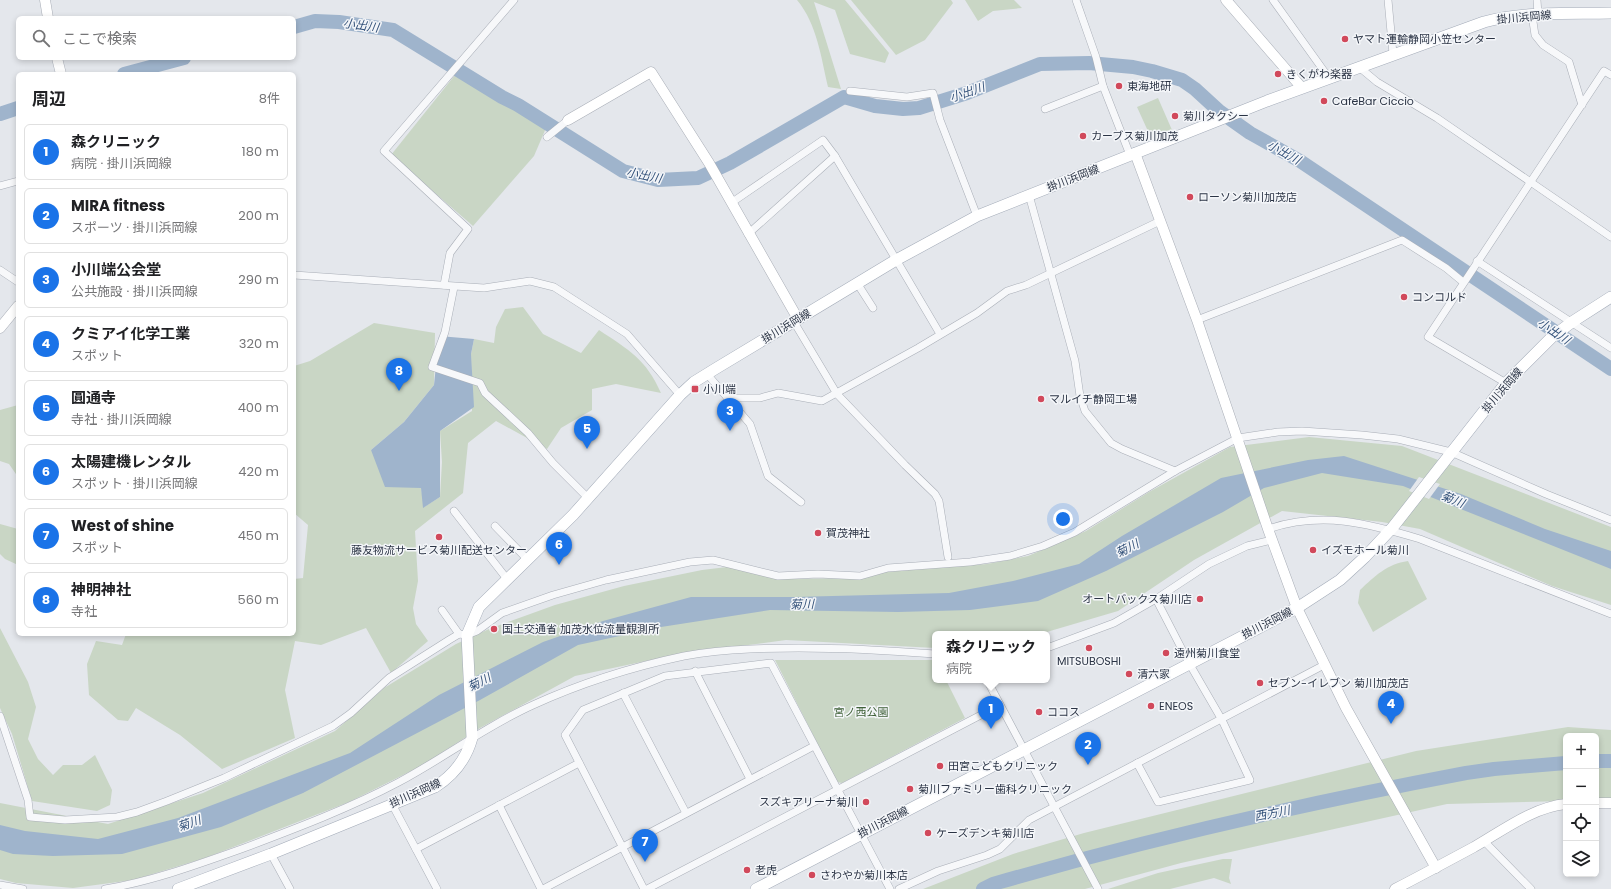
<!DOCTYPE html>
<html lang="ja">
<meta charset="utf-8">
<style>
:root{--surface:#fff;--page:#f6f6f6;--text:#202124;--muted:#757577;--line:#e0e0e0;--accent:#1a73e8}
body{margin:0;font-family:Poppins,"Noto Sans JP",sans-serif;background:var(--page);color:var(--text)}
.controls{position:absolute;right:12px;bottom:12px;display:grid;overflow:hidden;border-radius:6px;box-shadow:0 2px 6px #0003}
.controls button{width:36px;height:36px;display:grid;place-items:center;padding:0;border:0;border-bottom:1px solid var(--line);background:var(--surface);color:var(--text);font:20px sans-serif}
.you{position:absolute;left:1063px;top:519px;width:14px;height:14px;margin:-10px;border:3px solid #fff;border-radius:50%;background:#1a73e8;box-shadow:0 0 0 6px #1a73e833}
.badge{display:grid;place-items:center;width:26px;height:26px;border-radius:50%;background:var(--accent);color:#fff;font-size:13px;font-weight:700}
.pin{position:absolute;translate:-50% -33px;filter:drop-shadow(0 1px 2px #0008)}
.pin::after{content:'';position:absolute;top:21px;width:14px;height:12px;background:inherit;clip-path:polygon(0 0,100% 0,50% 100%)}
.popup{position:absolute;left:932px;top:631px;width:118px;height:52px;box-sizing:border-box;display:grid;place-content:center;border-radius:6px;background:var(--surface);filter:drop-shadow(0 1px 3px #0005);font-size:13px;white-space:nowrap;color:var(--muted)}
.popup b{font-size:15px;color:var(--text)}
.popup::after{content:'';position:absolute;left:50%;top:100%;margin-left:-8px;border:8px solid transparent;border-top-color:var(--surface)}
.list{margin:0;padding:0;list-style:none}
h2{display:flex;justify-content:space-between;align-items:center;height:52px;margin:0;padding:0 16px;font-size:17px}
h2 small{font-size:13px;font-weight:400;color:var(--muted)}
.list li{display:grid;grid-template-columns:26px 1fr auto;gap:12px;align-items:center;box-sizing:border-box;height:56px;margin:0 8px 8px;padding:0 8px;border:1px solid var(--line);border-radius:6px}
.list b{display:block;font-size:15px;white-space:nowrap}
.list p{margin:0;font-size:13px;white-space:nowrap;color:var(--muted)}
.list em{font-size:13px;font-style:normal;color:var(--muted)}
.icon{flex:none;width:22px;height:22px;fill:none;stroke:currentColor;stroke-width:2;stroke-linecap:round;stroke-linejoin:round}
.map{position:relative;flex:none;width:1611px;height:889px;overflow:hidden}
.search{position:absolute;background:var(--surface);box-shadow:0 2px 6px #0003;left:16px;top:16px;width:280px;height:44px;display:flex;align-items:center;gap:10px;box-sizing:border-box;padding:0 14px;border-radius:6px;color:var(--muted);font-size:15px}
.panel{position:absolute;background:var(--surface);box-shadow:0 2px 6px #0003;left:16px;top:72px;width:280px;height:564px;border-radius:6px}
.map>svg:first-child{display:block}
.green{fill:#c9d6c5}
.water{fill:#9fb4cc}
.pier{fill:#e4e7ec}
.lines{fill:none;stroke-linecap:round;stroke-linejoin:round}
.river{stroke:#9fb4cc;stroke-width:14}
.street-casing{stroke:#a9aeb7;stroke-width:8}
.secondary-casing{stroke:#a9aeb7;stroke-width:11}
.primary-casing{stroke:#a3abb8;stroke-width:12}
.street{stroke:#f7f8fa;stroke-width:7}
.secondary{stroke:#fff;stroke-width:10}
.primary{stroke:#fff;stroke-width:11}
.poi-dot{fill:#d1495b;stroke:#f4f6f9;stroke-width:1.5}
.labels{text-anchor:middle;dominant-baseline:central;stroke-width:3;stroke-linejoin:round;paint-order:stroke}
.street-label{font-size:11px;fill:#2b3445;stroke:#f4f6f9}
.poi-label{font-size:11px;fill:#2b3445;stroke:#f4f6f9;text-anchor:start}
.park-label{font-size:11px;fill:#3f6138;stroke:#f4f6f9}
.water-label{font-size:12px;font-style:italic;fill:#34527a;stroke:#f4f6f9}
</style>
<div class="map">
<svg width="1611" height="889" viewBox="0 0 1611 889">
<rect width="100%" height="100%" fill="#e4e7ec"/>
<g class="green">
<path d="M797,0H845L889,53L885,63L850,54L835,10L814,2L841,89L828,87C821,57 817,24 797,0Z"/>
<path d="M851,0H951L953,3L925,40L896,55Z"/>
<path d="M965,0H1014L1022,8L993,11L978,21Z"/>
<path d="M455,75L546,128L534,156L473,226L391,155Z"/>
<path d="M1158,98L1172,130L1152,140L1137,107Z"/>
<path d="M523,307L543,334L581,353L599,330C629,350 646,359 661,393L616,384L592,389V410L561,428L547,449L496,421L468,443L463,493L415,531L418,581L413,608L416,624L428,641L391,673L366,628L321,645L295,641L285,690L295,738L222,769L180,735L136,708L128,721L118,720L89,695L87,664L96,641L122,645L126,634H294V579L303,578L308,525L294,513V366L310,361L374,323L435,333L434,385L404,422L371,450L421,487L424,507L440,497L442,462L440,431L472,411L471,354L474,339L494,343L496,327L505,309Z"/>
<path d="M18,381V477L9,464L0,461V410L18,405Z"/>
<path d="M1309,437L1402,446L1611,527V605L1552,586L1420,529L1382,522L1282,511L1194,560L1118,611L1040,634H935V648L786,640L679,654L575,676L480,728L421,766L349,802L205,858L133,880L73,888L16,883L0,879V803L108,824L203,793L335,731L384,688L456,644L489,629L555,605L624,586L702,570L727,567L777,579L865,578L885,572L987,564L1028,556L1086,531L1149,492L1230,447Z"/>
<path d="M0,524L18,529V565L5,559L0,554Z"/>
<path d="M1408,561L1427,599L1373,632L1358,603L1360,590C1375,576 1387,564 1408,561Z"/>
<path d="M0,628L28,682L36,707L28,739L38,759L53,775L63,765H82L95,755L112,790L110,805L97,811L32,801L12,734L0,708Z"/>
<path d="M775,660H935V680H946L965,718L842,783L837,782Z"/>
<path d="M1568,727L1611,730V800H1596V736H1566V801L1447,804L1181,863L1085,889H923L1013,854L1084,833L1416,751Z"/>
<path d="M1223,859H1232L1229,878L1231,884L1214,878L1170,889H1108L1158,873Z"/>
</g>
<g class="water">
<path d="M439,336L474,339L471,354L474,407L440,431V497L423,508L421,488L385,487L371,450L404,422L434,385Z"/>
<path d="M1344,456L1461,494L1545,529L1611,551V569L1403,486L1322,473L1264,488L1223,512L1106,571L1038,601L970,610L898,612L770,610L661,627L578,645L480,700L303,793L221,827L122,854L53,856L13,854L0,850V825L25,831L98,839L178,818L350,753L439,695L543,642L603,621L691,597H794L949,593L1013,581L1079,564L1122,536L1221,478L1308,460Z"/>
</g>
<path class="pier" d="M1419,477L1440,484L1429,499L1409,491Z"/>
<g class="lines">
<g class="river">
<path d="M294,27L315,21L339,22L393,30L502,97L518,105L623,171L658,180L698,178L730,163L844,97L875,106L903,109L919,108L967,93L1040,64L1089,63L1133,67L1152,71L1182,80L1195,89L1219,111L1250,133L1300,161L1611,369"/>
<path d="M124,74L184,58"/>
<path d="M0,114L18,108"/>
<path d="M1596,761H1611"/>
<path d="M983,889L993,884C1149,839 1307,803 1466,773L1494,769L1566,763"/>
</g>
<defs>
<g id="street">
<path d="M1076,0L1096,57L1103,86L1130,155"/>
<path d="M1273,0L1329,78"/>
<path d="M1388,0L1393,54"/>
<path d="M1537,0L1538,14"/>
<path d="M1532,15L1535,35L1543,45L1569,62L1582,105"/>
<path d="M1359,67L1377,82L1437,118L1611,237"/>
<path d="M850,91L907,97L933,93L940,120L977,216"/>
<path d="M1045,109L1103,86"/>
<path d="M547,137L568,120"/>
<path d="M0,186L18,181"/>
<path d="M1029,195L1075,361L1080,396L1085,411L1111,443L1122,449L1175,471"/>
<path d="M731,203L823,140L835,156L940,334"/>
<path d="M748,234L835,156"/>
<path d="M1477,261L1611,348"/>
<path d="M0,270L18,282"/>
<path d="M294,275L484,288L530,281L554,287L627,334L680,395"/>
<path d="M857,283L873,308"/>
<path d="M444,285L450,253L468,229L384,151L514,0"/>
<path d="M454,287L445,332L432,367L480,383L485,393L528,433L553,463L588,498"/>
<path d="M1197,320L1402,240L1446,268L1463,282"/>
<path d="M794,322L837,394L905,465L935,494L939,501L948,557"/>
<path d="M707,374L750,424L768,476L801,502"/>
<path d="M1506,383L1428,337L1604,71L1611,75"/>
<path d="M727,398H760L778,393L822,401L918,348L977,313L1007,291L1026,285L1160,221"/>
<path d="M454,511L507,579"/>
<path d="M495,526L527,559"/>
<path d="M1268,529C1322,511 1367,523 1420,539L1611,614"/>
<path d="M442,610L459,634"/>
<path d="M1047,648L1114,623L1156,599L1209,564L1247,546L1272,540"/>
<path d="M695,671L750,779"/>
<path d="M987,680L1098,889"/>
<path d="M623,693L686,813"/>
<path d="M0,716L28,800L30,817L65,820L117,817L137,812L167,801L224,778L333,726L351,713L389,678L449,640L459,634L467,635L477,631L502,613L553,595L606,580L690,562L713,560L778,576L818,574L860,576L888,568L970,562L1010,556L1043,546L1075,532L1175,471L1238,438L1278,432L1302,431L1362,435L1398,439L1451,452L1546,494L1611,520"/>
<path d="M1137,763L1158,802L1250,780L1222,720L1189,663L1156,599"/>
<path d="M392,804L437,889"/>
<path d="M499,805L541,889"/>
<path d="M1484,841L1531,889"/>
<path d="M416,849L579,763"/>
<path d="M271,854L290,889"/>
<path d="M0,885L23,889"/>
<path d="M105,889C153,881 199,864 244,848C297,828 350,808 399,782C444,758 486,726 533,705C581,683 632,667 684,656C706,652 728,650 750,649C812,646 873,649 935,654"/>
<path d="M543,889L814,746"/>
<path d="M644,889L565,735L583,710L665,676L771,663L890,889"/>
<path d="M647,889L1000,705"/>
<path d="M899,889L938,871L987,855L1000,849L1029,820L1324,665"/>
</g>
<g id="secondary">
<path d="M45,0L48,18"/>
<path d="M1226,0L1302,88"/>
<path d="M57,58L61,74"/>
<path d="M568,120L651,72L709,163L798,319"/>
<path d="M1135,153L1197,320L1268,529L1297,608L1346,708L1436,868"/>
<path d="M0,328L18,306"/>
<path d="M1596,803H1611"/>
<path d="M1395,889C1422,875 1448,861 1474,847C1502,831 1533,807 1566,804"/>
</g>
<g id="primary">
<path d="M178,889L271,854L435,787C454,775 466,760 472,738L467,635L479,607L573,515L680,395L694,382L715,369L896,260L977,216L1267,101L1484,22C1525,11 1569,14 1611,13"/>
<path d="M756,889L1297,608L1340,580L1365,557L1393,527L1506,383L1552,337L1572,322L1611,297"/>
</g>
</defs>
<use href="#street" class="street-casing"/>
<use href="#secondary" class="secondary-casing"/>
<use href="#primary" class="primary-casing"/>
<use href="#street" class="street"/>
<use href="#secondary" class="secondary"/>
<use href="#primary" class="primary"/>
</g>
<g class="poi-dot">
<circle cx="1345" cy="39" r="4"/>
<circle cx="1278" cy="74" r="4"/>
<circle cx="1119" cy="86" r="4"/>
<circle cx="1324" cy="101" r="4"/>
<circle cx="1175" cy="116" r="4"/>
<circle cx="1083" cy="136" r="4"/>
<circle cx="1190" cy="197" r="4"/>
<circle cx="1404" cy="297" r="4"/>
<rect x="691" y="385" width="8" height="8" rx="2"/>
<circle cx="1041" cy="399" r="4"/>
<circle cx="818" cy="533" r="4"/>
<circle cx="439" cy="537" r="4"/>
<circle cx="1313" cy="550" r="4"/>
<circle cx="1200" cy="599" r="4"/>
<circle cx="494" cy="629" r="4"/>
<circle cx="1089" cy="648" r="4"/>
<circle cx="1166" cy="653" r="4"/>
<circle cx="1129" cy="674" r="4"/>
<circle cx="1260" cy="683" r="4"/>
<circle cx="1151" cy="706" r="4"/>
<circle cx="1039" cy="712" r="4"/>
<circle cx="940" cy="766" r="4"/>
<circle cx="910" cy="789" r="4"/>
<circle cx="866" cy="802" r="4"/>
<circle cx="928" cy="833" r="4"/>
<circle cx="747" cy="870" r="4"/>
<circle cx="812" cy="875" r="4"/>
</g>
<g class="labels">
<g class="street-label">
<text transform="translate(1524 17) rotate(-5)">掛川浜岡線</text>
<text transform="translate(1073 178) rotate(-21)">掛川浜岡線</text>
<text transform="translate(786 326) rotate(-31)">掛川浜岡線</text>
<text transform="translate(1502 390) rotate(-49)">掛川浜岡線</text>
<text transform="translate(1267 623) rotate(-27)">掛川浜岡線</text>
<text transform="translate(415 793) rotate(-24)">掛川浜岡線</text>
<text transform="translate(883 822) rotate(-27)">掛川浜岡線</text>
</g>
<g class="poi-label">
<text x="1353" y="39">ヤマト運輸静岡小笠センター</text>
<text x="1286" y="74">きくがわ楽器</text>
<text x="1127" y="86">東海地研</text>
<text x="1332" y="101">CafeBar Ciccio</text>
<text x="1183" y="116">菊川タクシー</text>
<text x="1091" y="136">カーブス菊川加茂</text>
<text x="1198" y="197">ローソン菊川加茂店</text>
<text x="1412" y="297">コンコルド</text>
<text x="703" y="389">小川端</text>
<text x="1049" y="399">マルイチ静岡工場</text>
<text x="826" y="533">賀茂神社</text>
<text x="439" y="550" text-anchor="middle">藤友物流サービス菊川配送センター</text>
<text x="1321" y="550">イズモホール菊川</text>
<text x="1192" y="599" text-anchor="end">オートバックス菊川店</text>
<text x="502" y="629">国土交通省 加茂水位流量観測所</text>
<text x="1174" y="653">遠州菊川食堂</text>
<text x="1089" y="661" text-anchor="middle">MITSUBOSHI</text>
<text x="1137" y="674">清六家</text>
<text x="1268" y="683">セブン-イレブン 菊川加茂店</text>
<text x="1159" y="706">ENEOS</text>
<text x="1047" y="712">ココス</text>
<text x="948" y="766">田宮こどもクリニック</text>
<text x="918" y="789">菊川ファミリー歯科クリニック</text>
<text x="858" y="802" text-anchor="end">スズキアリーナ菊川</text>
<text x="936" y="833">ケーズデンキ菊川店</text>
<text x="755" y="870">老虎</text>
<text x="820" y="875">さわやか菊川本店</text>
</g>
<g class="park-label">
<text x="861" y="712">宮ノ西公園</text>
</g>
<g class="water-label">
<text transform="translate(361 25) rotate(8)">小出川</text>
<text transform="translate(967 92) rotate(-19)">小出川</text>
<text transform="translate(1284 152) rotate(29)">小出川</text>
<text transform="translate(644 175) rotate(11)">小出川</text>
<text transform="translate(1554 331) rotate(34)">小出川</text>
<text transform="translate(1453 499) rotate(22)">菊川</text>
<text transform="translate(1127 548) rotate(-27)">菊川</text>
<text transform="translate(802 604) rotate(-1)">菊川</text>
<text transform="translate(479 682) rotate(-27)">菊川</text>
<text transform="translate(1272 813) rotate(-11)">西方川</text>
<text transform="translate(189 823) rotate(-20)">菊川</text>
</g>
</g>
</svg>
<div class="controls">
<button>+</button>
<button>−</button>
<button><svg class="icon" aria-label="locate" viewBox="0 0 24 24"><circle cx="12" cy="12" r="6"/><path d="M12 2v4M12 18v4M2 12h4M18 12h4"/></svg></button>
<button><svg class="icon" aria-label="layers" viewBox="0 0 24 24"><path d="M12 4l9 5-9 5-9-5zM3 14l9 5 9-5"/></svg></button>
</div>
<div class="you"></div>
<div class="pin badge" style="left:991px;top:729px">1</div>
<div class="popup"><b>森クリニック</b>病院</div>
<div class="pin badge" style="left:1088px;top:765px">2</div>
<div class="pin badge" style="left:730px;top:431px">3</div>
<div class="pin badge" style="left:1391px;top:724px">4</div>
<div class="pin badge" style="left:587px;top:449px">5</div>
<div class="pin badge" style="left:559px;top:565px">6</div>
<div class="pin badge" style="left:645px;top:862px">7</div>
<div class="pin badge" style="left:399px;top:391px">8</div>
<div class="search"><svg class="icon" aria-label="search" viewBox="0 0 24 24"><circle cx="10" cy="10" r="6"/><path d="M15 15l6 6"/></svg>ここで検索</div>
<section class="panel">
<h2>周辺<small>8件</small></h2>
<ul class="list">
<li><span class="badge">1</span><div><b>森クリニック</b><p>病院 · 掛川浜岡線</p></div><em>180 m</em></li>
<li><span class="badge">2</span><div><b>MIRA fitness</b><p>スポーツ · 掛川浜岡線</p></div><em>200 m</em></li>
<li><span class="badge">3</span><div><b>小川端公会堂</b><p>公共施設 · 掛川浜岡線</p></div><em>290 m</em></li>
<li><span class="badge">4</span><div><b>クミアイ化学工業</b><p>スポット</p></div><em>320 m</em></li>
<li><span class="badge">5</span><div><b>圓通寺</b><p>寺社 · 掛川浜岡線</p></div><em>400 m</em></li>
<li><span class="badge">6</span><div><b>太陽建機レンタル</b><p>スポット · 掛川浜岡線</p></div><em>420 m</em></li>
<li><span class="badge">7</span><div><b>West of shine</b><p>スポット</p></div><em>450 m</em></li>
<li><span class="badge">8</span><div><b>神明神社</b><p>寺社</p></div><em>560 m</em></li>
</ul>
</section>
</div>
